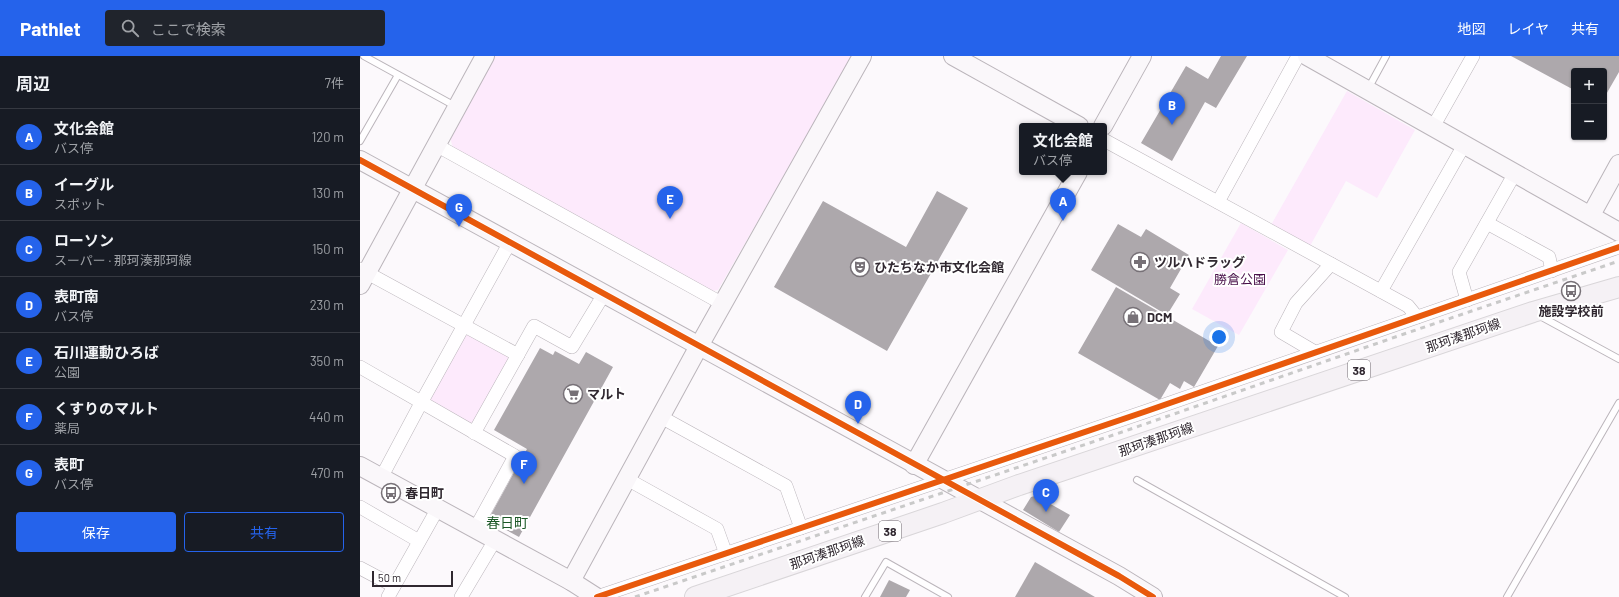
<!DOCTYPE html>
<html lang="ja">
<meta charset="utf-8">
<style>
:root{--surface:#171b24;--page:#20242c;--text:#f1f3f6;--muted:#9ea1a6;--line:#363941;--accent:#2563eb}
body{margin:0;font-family:Barlow,"Noto Sans JP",sans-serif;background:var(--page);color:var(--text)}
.controls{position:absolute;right:12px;top:12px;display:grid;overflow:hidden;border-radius:4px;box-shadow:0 1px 3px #0004}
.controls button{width:36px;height:36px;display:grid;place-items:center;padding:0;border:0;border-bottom:1px solid var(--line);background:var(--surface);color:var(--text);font:20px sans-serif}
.scale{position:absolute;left:12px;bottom:10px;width:81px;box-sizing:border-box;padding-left:4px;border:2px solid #302830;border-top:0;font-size:11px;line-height:14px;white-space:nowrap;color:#302830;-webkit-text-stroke:3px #fff;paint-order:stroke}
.you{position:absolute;left:859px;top:281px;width:14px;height:14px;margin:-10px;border:3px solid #fff;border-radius:50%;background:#1a73e8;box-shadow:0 0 0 6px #1a73e833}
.badge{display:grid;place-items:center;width:26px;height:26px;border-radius:50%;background:var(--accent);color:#fff;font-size:13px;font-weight:700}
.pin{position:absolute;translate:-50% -33px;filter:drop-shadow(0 1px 2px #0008)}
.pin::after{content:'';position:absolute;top:21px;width:14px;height:12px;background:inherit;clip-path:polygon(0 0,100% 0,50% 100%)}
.popup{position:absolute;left:659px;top:67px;width:88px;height:52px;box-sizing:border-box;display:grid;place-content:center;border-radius:4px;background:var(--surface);filter:drop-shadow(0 1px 3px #0005);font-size:13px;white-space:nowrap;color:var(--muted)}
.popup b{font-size:15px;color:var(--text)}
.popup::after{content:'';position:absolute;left:50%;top:100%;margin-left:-8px;border:8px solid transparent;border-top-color:var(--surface)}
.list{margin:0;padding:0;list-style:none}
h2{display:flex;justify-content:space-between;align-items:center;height:52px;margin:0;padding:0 16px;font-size:17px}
h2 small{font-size:13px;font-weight:400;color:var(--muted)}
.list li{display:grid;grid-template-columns:26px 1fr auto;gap:12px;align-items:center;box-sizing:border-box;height:56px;padding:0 16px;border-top:1px solid var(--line)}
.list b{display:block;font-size:15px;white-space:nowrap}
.list p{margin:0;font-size:13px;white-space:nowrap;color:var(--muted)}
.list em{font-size:13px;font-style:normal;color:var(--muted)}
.actions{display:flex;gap:8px;padding:12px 16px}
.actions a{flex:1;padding:9px 0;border:1px solid var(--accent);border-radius:4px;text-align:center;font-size:14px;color:var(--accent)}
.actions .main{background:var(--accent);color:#fff}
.icon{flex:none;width:22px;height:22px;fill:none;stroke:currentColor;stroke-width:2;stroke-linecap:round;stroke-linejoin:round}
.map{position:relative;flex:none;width:1259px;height:541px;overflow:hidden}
header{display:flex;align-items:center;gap:24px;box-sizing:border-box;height:56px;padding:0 20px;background:var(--accent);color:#fff}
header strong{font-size:19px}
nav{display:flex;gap:22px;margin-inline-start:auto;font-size:14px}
.search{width:280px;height:36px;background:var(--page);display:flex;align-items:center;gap:10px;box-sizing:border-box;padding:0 14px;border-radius:4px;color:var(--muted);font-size:15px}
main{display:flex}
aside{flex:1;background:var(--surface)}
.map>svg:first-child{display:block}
.green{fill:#fdeafc}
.building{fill:#ada8ac}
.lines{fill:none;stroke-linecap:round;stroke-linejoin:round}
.lane-casing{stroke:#bbb5bb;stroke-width:8}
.street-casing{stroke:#bbb5bb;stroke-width:14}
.secondary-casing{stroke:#bbb5bb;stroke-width:20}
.primary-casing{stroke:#d9d6d9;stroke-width:22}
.lane{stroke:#fffeff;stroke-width:6}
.street{stroke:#fffeff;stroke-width:13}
.secondary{stroke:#faf7fa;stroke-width:18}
.primary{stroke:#f5f1f5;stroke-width:20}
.rail{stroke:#c9c9c9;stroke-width:3;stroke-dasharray:5 5;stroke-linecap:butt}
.cycleway-casing{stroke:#fff;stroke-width:8}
.cycleway{stroke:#e8590c;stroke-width:6}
.labels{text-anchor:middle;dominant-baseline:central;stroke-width:4;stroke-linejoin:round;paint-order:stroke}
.shield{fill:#fff;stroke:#6e686e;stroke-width:1}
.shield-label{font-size:12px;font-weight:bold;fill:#302830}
.poi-label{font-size:13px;font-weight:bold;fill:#302830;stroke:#fff;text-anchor:start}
.park-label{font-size:13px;fill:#480f49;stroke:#fff}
.street-label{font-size:13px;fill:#302830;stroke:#fff}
.neighbourhood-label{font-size:14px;fill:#1c5827;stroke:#fff}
</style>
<header>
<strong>Pathlet</strong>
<div class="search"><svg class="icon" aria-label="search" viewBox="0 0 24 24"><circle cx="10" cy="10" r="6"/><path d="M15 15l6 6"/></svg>ここで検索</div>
<nav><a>地図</a><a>レイヤ</a><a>共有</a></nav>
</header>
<main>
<aside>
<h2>周辺<small>7件</small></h2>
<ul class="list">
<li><span class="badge">A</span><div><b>文化会館</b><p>バス停</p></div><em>120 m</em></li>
<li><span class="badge">B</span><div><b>イーグル</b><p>スポット</p></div><em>130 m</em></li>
<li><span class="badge">C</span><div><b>ローソン</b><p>スーパー · 那珂湊那珂線</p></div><em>150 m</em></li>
<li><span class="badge">D</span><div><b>表町南</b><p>バス停</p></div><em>230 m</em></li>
<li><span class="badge">E</span><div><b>石川運動ひろば</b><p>公園</p></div><em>350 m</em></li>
<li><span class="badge">F</span><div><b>くすりのマルト</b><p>薬局</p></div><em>440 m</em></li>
<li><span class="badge">G</span><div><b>表町</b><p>バス停</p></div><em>470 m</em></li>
</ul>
<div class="actions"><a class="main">保存</a><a>共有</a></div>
</aside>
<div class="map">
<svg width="1259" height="541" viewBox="0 0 1259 541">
<rect width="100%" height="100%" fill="#fcf9fc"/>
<g class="green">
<path d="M133,0H493L358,234L351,235L93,92L89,78Z"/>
<path d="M987,35L1055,74L1017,142L986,125L950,190L911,169Z"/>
<path d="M881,167L928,194L879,279L832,253Z"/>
<path d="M104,269L158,299L114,377L61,347Z"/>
</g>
<g class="building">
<path d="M861,0H887L856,52L845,46L812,105L781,87L826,10L848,23Z"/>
<path d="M1151,0H1259V16L1244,42V15H1214V34Z"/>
<path d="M577,135L608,152L527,295L414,231L463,145L546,191Z"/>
<path d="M758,168L781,181L786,173L829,199L810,232L820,238L807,259L731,214Z"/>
<path d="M756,231L858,290L834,331L824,325L820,333L810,327L800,344L718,297Z"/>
<path d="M180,292L193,299L195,295L219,308L226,296L253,311L159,481L128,464L167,393L134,374Z"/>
<path d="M682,438L689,442L687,446L710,459L699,476L663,454L671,441Z"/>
<path d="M675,506L735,541H655Z"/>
<path d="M529,524L550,534L546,541H520Z"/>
</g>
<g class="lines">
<defs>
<g id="lane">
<path d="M4,0L95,50"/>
<path d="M1008,33L1026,0"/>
<path d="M0,85L38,19"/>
<path d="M1180,260L1259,303"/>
<path d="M777,424L985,541"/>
<path d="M505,541L526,506L588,541"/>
<path d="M1147,541L1259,347"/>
</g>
<g id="street">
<path d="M1073,71L1113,0"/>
<path d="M744,84L1048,250L1057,261"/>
<path d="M76,89L363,248"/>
<path d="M858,146L938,0"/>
<path d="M1127,167L1189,201L1192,215"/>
<path d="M0,213L158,299"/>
<path d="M1021,235L1104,89"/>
<path d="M1107,244L1099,216L1155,117"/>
<path d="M955,296L921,276L936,247L971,208"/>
<path d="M0,311L155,400L115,473"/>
<path d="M301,361L426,430L441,472"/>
<path d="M114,377L174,270L212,291L244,238"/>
<path d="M21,422L61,347L150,186"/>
<path d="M267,423L357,473L366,498"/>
<path d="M0,451L59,485"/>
<path d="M0,512L34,530"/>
<path d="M28,541L78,452"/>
<path d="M101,541L135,484"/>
<path d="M237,541L784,356L1259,191"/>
</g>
<g id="secondary">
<path d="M593,0L719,70"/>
<path d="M947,0L1259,176"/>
<path d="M743,70L782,0"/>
<path d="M0,104L759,520L793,541"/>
<path d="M1231,159L1259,108"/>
<path d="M0,229L125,0"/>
<path d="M554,409L718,116"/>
<path d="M0,410L211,525L236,541"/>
<path d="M211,525L339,290L502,0"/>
</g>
<path id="primary" d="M335,541L583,457L659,429L1173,256L1259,231"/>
</defs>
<use href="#lane" class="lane-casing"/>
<use href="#street" class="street-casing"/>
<use href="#secondary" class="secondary-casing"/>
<use href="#primary" class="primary-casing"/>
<use href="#lane" class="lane"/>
<use href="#street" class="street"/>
<use href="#secondary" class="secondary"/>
<use href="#primary" class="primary"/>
<path class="rail" d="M275,541L765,375L1044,278L1259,205"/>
<defs>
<g id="cycleway">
<path d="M0,104L759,520L793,541"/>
<path d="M237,541L784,356L1259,191"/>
</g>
</defs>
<use href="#cycleway" class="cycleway-casing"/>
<use href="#cycleway" class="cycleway"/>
</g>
<defs>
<symbol id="pharmacy-ring" viewBox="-11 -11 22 22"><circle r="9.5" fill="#fff" stroke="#777177" stroke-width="1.5"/><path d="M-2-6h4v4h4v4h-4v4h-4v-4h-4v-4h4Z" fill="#777177"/></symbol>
<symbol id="theatre-ring" viewBox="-11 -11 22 22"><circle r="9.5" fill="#fff" stroke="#777177" stroke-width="1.5"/><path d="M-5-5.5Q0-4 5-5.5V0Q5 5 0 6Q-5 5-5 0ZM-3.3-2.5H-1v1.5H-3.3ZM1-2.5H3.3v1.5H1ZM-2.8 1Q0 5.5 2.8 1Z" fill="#777177"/></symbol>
<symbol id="bus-ring" viewBox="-11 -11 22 22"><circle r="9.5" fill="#fff" stroke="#777177" stroke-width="1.5"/><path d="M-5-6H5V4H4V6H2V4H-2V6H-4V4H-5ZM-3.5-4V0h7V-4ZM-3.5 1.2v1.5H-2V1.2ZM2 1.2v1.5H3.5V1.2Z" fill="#777177"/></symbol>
<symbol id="shop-ring" viewBox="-11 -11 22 22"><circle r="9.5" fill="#fff" stroke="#777177" stroke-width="1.5"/><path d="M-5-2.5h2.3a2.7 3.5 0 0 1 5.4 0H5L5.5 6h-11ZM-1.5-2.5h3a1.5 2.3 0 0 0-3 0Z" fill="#777177"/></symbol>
<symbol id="supermarket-ring" viewBox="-11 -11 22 22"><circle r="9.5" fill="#fff" stroke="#777177" stroke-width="1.5"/><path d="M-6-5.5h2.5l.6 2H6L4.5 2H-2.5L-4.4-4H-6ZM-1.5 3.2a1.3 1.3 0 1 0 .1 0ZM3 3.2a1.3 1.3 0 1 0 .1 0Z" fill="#777177"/></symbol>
</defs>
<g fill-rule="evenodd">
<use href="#pharmacy-ring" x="769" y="195" width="22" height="22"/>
<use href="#theatre-ring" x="489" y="200" width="22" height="22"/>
<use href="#bus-ring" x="1200" y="224" width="22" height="22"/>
<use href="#shop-ring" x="762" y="250" width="22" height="22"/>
<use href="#supermarket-ring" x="202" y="327" width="22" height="22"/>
<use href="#bus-ring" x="20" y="426" width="22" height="22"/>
</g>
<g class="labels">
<g class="shield">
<rect x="988" y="304" width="22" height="20" rx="3"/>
<rect x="519" y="465" width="22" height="20" rx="3"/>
</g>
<g class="shield-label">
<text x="999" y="314">38</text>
<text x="530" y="475">38</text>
</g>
<g class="poi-label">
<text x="794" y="206">ツルハドラッグ</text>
<text x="514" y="211">ひたちなか市文化会館</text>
<text x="1211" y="255" text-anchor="middle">施設学校前</text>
<text x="787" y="261">DCM</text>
<text x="227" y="338">マルト</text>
<text x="45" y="437">春日町</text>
</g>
<g class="park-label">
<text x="880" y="223">勝倉公園</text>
</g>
<g class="street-label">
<text transform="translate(1103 279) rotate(-19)">那珂湊那珂線</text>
<text transform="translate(796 383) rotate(-19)">那珂湊那珂線</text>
<text transform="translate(467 496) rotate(-19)">那珂湊那珂線</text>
</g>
<g class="neighbourhood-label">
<text x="147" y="466">春日町</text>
</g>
</g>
</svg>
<div class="controls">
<button>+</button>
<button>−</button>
</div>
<div class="scale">50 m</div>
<div class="you"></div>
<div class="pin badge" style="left:703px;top:165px">A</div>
<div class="popup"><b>文化会館</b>バス停</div>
<div class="pin badge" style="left:812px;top:69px">B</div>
<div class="pin badge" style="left:686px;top:456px">C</div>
<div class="pin badge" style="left:498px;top:368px">D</div>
<div class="pin badge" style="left:310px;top:163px">E</div>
<div class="pin badge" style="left:164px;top:428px">F</div>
<div class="pin badge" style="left:99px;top:171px">G</div>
</div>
</main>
